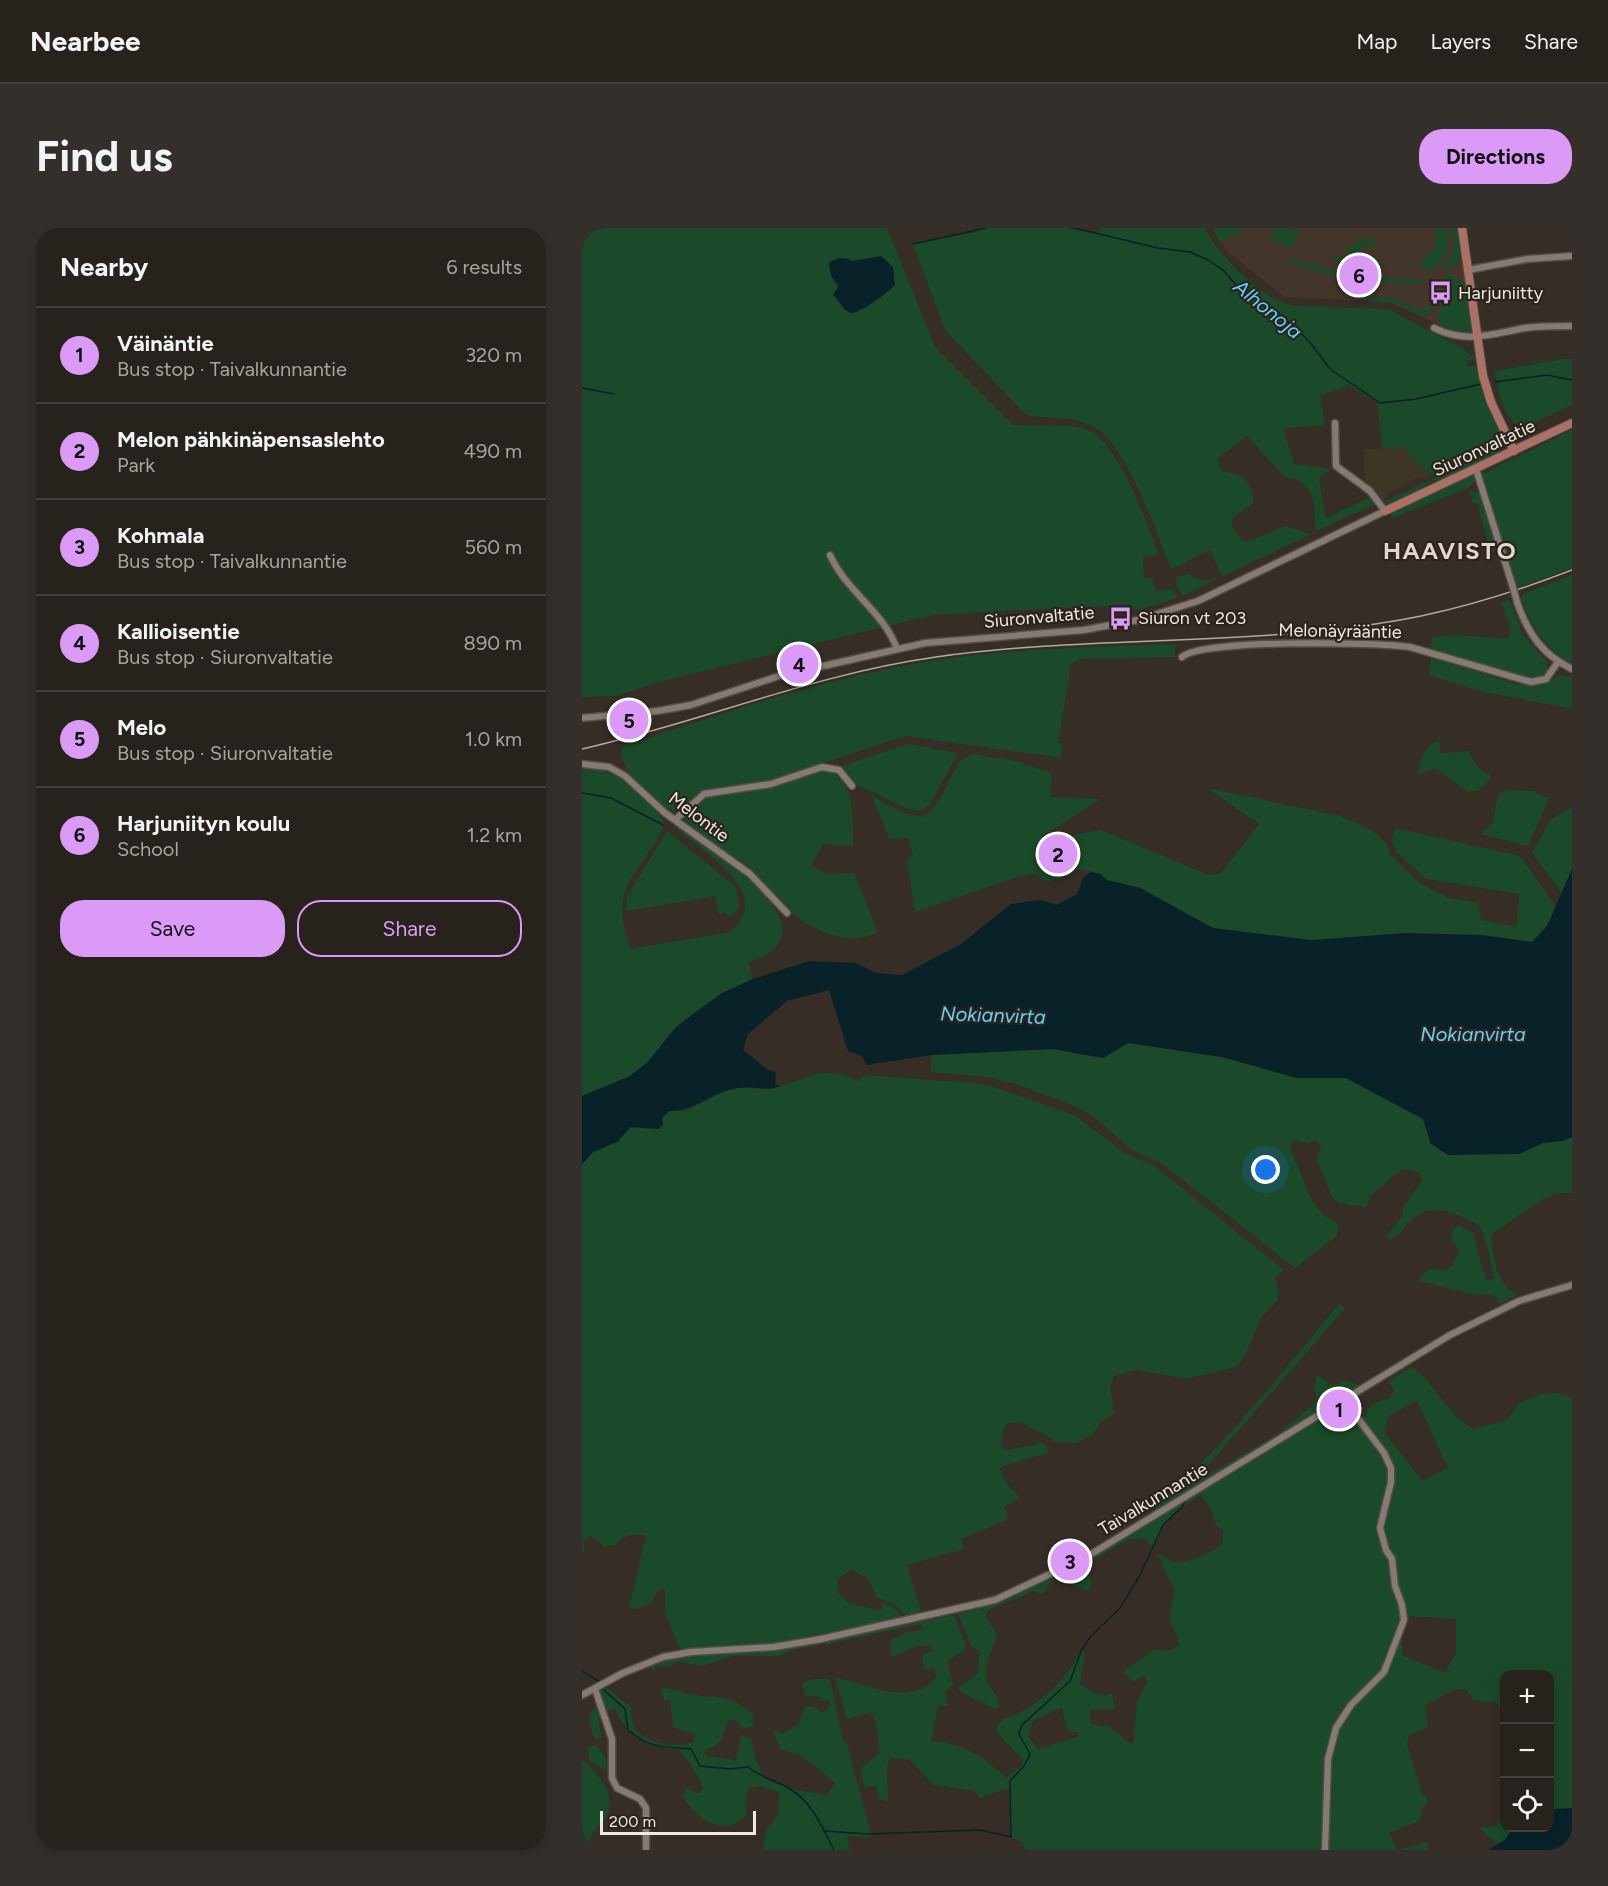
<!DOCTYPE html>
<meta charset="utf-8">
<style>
:root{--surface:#28221d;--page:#342f2a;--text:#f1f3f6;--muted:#a5a4a4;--line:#443f3b;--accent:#da9af6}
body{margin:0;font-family:Figtree,sans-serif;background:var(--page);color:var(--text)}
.controls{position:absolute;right:18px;bottom:18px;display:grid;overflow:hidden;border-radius:12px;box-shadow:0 3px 15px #0003}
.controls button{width:54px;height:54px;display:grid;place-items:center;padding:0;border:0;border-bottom:2px solid var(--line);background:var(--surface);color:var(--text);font:30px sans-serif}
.scale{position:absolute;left:18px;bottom:15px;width:156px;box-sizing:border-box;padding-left:6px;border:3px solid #efe9e4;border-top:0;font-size:16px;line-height:21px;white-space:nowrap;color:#efe9e4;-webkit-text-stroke:4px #2c231d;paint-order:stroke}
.you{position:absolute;left:684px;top:942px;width:21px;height:21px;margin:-15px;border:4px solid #fff;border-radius:50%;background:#1a73e8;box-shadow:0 0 0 9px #1a73e833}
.badge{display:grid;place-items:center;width:39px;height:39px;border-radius:50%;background:var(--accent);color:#111;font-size:20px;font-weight:700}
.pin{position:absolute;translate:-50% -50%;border:3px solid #fff;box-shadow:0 2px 6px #0006}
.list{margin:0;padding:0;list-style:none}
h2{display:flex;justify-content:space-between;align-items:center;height:78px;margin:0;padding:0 24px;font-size:26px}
h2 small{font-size:20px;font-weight:400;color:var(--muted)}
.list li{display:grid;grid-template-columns:39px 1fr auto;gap:18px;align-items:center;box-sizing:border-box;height:96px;padding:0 24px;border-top:2px solid var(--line)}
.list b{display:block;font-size:22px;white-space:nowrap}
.list p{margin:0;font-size:20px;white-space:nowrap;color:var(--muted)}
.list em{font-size:20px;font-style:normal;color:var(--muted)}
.actions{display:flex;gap:12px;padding:18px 24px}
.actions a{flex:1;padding:14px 0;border:2px solid var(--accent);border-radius:24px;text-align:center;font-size:21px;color:var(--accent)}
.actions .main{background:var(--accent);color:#111}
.icon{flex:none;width:33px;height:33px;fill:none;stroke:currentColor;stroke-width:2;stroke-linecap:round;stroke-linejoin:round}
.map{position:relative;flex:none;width:990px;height:1622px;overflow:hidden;border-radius:24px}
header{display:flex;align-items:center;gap:36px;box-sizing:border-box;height:84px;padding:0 30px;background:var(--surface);border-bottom:2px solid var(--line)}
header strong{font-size:28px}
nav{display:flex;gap:33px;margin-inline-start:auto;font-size:21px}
.intro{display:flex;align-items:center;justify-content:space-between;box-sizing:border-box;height:144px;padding:0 36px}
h1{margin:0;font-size:42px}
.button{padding:15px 27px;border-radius:24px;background:var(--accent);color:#111;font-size:21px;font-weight:700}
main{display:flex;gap:36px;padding:0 36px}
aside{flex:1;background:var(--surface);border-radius:24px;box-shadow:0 3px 15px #0003}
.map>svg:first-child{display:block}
.industrial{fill:#3e3625}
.built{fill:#44352b}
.green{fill:#1a4a29;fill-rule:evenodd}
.water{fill:#09222a}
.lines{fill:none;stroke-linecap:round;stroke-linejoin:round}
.stream{stroke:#09222a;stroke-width:1.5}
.minor-casing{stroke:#544c46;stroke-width:9}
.major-casing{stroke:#544c46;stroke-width:10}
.minor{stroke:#867b74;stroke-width:6}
.major{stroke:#aa7167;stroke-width:8}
.rail{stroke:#b1aaa4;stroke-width:1.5}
.minor-bridge-casing{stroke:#544c46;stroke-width:9;stroke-linecap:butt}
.minor-bridge{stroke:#867b74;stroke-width:6}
.labels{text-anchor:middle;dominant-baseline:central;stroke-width:4.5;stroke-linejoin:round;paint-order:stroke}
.poi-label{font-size:18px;fill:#efe9e4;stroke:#2c231d;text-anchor:start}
.street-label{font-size:18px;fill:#efe9e4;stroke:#2c231d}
.water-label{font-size:20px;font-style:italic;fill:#61d3f8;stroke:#2c231d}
.district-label{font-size:24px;font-weight:bold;letter-spacing:1.5px;fill:#e2d6ce;stroke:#2c231d}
</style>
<header>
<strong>Nearbee</strong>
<nav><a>Map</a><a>Layers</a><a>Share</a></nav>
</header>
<div class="intro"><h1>Find us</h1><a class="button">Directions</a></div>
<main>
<aside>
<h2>Nearby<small>6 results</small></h2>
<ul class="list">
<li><span class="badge">1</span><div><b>Väinäntie</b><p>Bus stop · Taivalkunnantie</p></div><em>320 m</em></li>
<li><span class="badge">2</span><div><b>Melon pähkinäpensaslehto</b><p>Park</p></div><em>490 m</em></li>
<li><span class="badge">3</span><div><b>Kohmala</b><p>Bus stop · Taivalkunnantie</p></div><em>560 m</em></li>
<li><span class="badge">4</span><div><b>Kallioisentie</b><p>Bus stop · Siuronvaltatie</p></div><em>890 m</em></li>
<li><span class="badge">5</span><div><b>Melo</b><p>Bus stop · Siuronvaltatie</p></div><em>1.0 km</em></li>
<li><span class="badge">6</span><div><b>Harjuniityn koulu</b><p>School</p></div><em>1.2 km</em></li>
</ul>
<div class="actions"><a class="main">Save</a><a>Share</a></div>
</aside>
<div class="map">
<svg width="990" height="1622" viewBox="0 0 990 1622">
<rect width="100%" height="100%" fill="#362d27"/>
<path class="industrial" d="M811,218H819L826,223L849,248L843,251L839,248L805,266V270L799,273L783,257L782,221H801Z"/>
<path class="built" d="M631,0H876L890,101L886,105L868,102L808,74L702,69L645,23Z"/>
<g class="green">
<path d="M0,0H305L353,119L431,197C448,198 491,196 505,201C536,213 566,297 577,327L561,328L562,350H570L574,363L592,361L595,370L560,381L517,378L350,387L81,453L33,468L0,469Z"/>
<path d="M398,0H484L512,6L519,0H623C637,29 681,72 713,78L806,81L882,121L889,128L892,127L890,116H893L895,131L884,132L885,138H894L896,134L900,160L917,204L919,216L849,248L820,218L801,221L795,174L765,156L764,159L738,167L743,197L701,200L712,236L751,241L739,248L737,252L744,290L791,268L796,275L734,303L732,273L728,263L717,252L703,249L665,208L636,230L638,242C662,248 668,249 672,275L651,289L650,300L661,313L670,312L703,298L729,306L600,368L593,353L595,349L606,346C618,354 627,354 640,348L628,322C613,327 605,336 589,341C575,306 545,217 512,199C494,189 469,190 448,188L441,184L363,102L331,16L395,4Z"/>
<path d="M631,0H663V2L637,14Z"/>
<path d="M693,0L718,2L709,20L688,11Z"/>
<path d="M856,0H865L866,22L853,41L839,42L841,28C855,25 855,14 853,1Z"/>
<path d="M870,0H876L880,30L867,40H861L872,23Z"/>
<path d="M776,10L792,11L789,16L796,15V19H785L787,13L783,12L784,19L778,20V28H793L794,36L801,35L800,41L753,32V28L763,30L765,20L776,14Z"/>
<path d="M708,31L762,45L761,50L707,35Z"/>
<path d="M865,45L884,58L890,101L886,105L868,102L856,94L861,50Z"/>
<path d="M788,49L841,52V56L778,53Z"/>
<path d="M777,68L813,70L839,83L849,74V83L840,89L814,75L784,73Z"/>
<path d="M982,131H990V177L940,200C921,191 915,162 913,143Z"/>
<path d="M990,202V340L933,361L900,246Z"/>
<path d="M919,219C913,235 868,248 852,253L850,251Z"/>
<path d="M886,248H891L893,252L888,259L881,262L811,290L807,284Z"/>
<path d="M848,252L850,254L809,277L802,274Z"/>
<path d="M891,262L899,267L915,319L912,323L908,321L895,275L891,276L888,265Z"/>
<path d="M990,347V436C962,420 948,398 939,367Z"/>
<path d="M928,372L941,407L965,434V444L957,450L939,449L848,421L850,409L877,407L926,411L929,402L919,375Z"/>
<path d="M593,416V429L497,431L489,436L476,515H481L479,530L324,508L179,555L125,561L92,583C72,578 34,541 40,518C144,485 248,448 356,432C434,420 514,419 593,416Z"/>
<path d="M849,429L934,456L957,457L980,447L990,449V481L897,463L847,447Z"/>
<path d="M852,514H859L857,525L887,523C893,536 894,541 909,547V550L896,563L885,564L854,540L835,546L842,524Z"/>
<path d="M327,516L376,525L347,578L337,583L323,580L272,555L260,538Z"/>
<path d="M391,526L435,533L465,544L470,547L468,569L519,571L464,606V612L519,602L627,647L639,645L677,596L625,560L759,588L791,603L805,616L807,626L839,656L867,670L896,675L899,692L934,699L938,666L844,651L814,624L810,612L813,600L938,628L974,678L965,698L950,714L900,707L726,713L631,700L558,660L525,652L519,646L497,641L485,643L479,651L465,653L454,646L438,648L333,684L325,633L331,627L326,610L307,611L290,568L320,584L339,589L348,584L360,567L377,533Z"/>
<path d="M7,539C37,543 67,570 83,596C58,649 24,657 49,721L148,704C196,665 119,624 93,599L94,596C128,621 263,705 166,734L171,751L140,765L93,800L65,835L46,849L0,868V540Z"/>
<path d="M242,541C276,553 270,588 271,618L241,616L229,637L244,646L272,645L296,704C269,719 234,704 211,686C196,673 185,655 170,641C153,626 111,606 100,588L120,571L134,566Z"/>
<path d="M924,562L952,563L961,569H968L946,618L899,606L911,594L916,567Z"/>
<path d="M990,579V641L980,665L950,625L969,591Z"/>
<path d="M85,603L153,658C157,671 162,684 145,689L144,685L137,686L133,668L44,683L45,669Z"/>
<path d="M546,815L640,829L715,850H764L841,891L849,916L937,926L961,914L981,913L990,909V965H976L957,973L909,1007C911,1028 914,1058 936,1067L915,1076L916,1071L911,1067L891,1066L836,1053L843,1044L851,1040C868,1048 872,1035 877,1022L869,1012L871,1002L877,997L891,1005L904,1052L912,1051L907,1024L898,998C875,985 849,973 828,993C821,1001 817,1006 808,1012L804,1008L820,989L821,979L840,953L837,944L820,941L788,968L784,979L757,975L750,969L735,932L739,918L734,912L726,915L713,912L708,917C710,927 714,934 718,944C729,970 730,981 756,996L755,1008L713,1040L579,935L550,922L509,887L495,879L437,857L406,849L349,844L350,827L471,821L521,830Z"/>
<path d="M238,845L259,846L277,853L282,847L403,856L492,887L543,925L571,937L702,1042L693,1050L697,1064L695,1073L681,1087L661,1131L654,1139L604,1151L555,1142L532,1148L528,1158L532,1184L529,1189L520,1193L510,1207L495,1215L472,1214C465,1205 451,1203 441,1194L425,1195L421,1201L419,1219L426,1222L460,1215L467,1221L466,1225L420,1238L418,1242L426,1257L438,1269L422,1279L427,1291L379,1311L382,1321L325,1337L340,1387L326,1390L312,1376L294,1369L287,1352L270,1342L255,1351L257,1366L267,1375L299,1383L301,1375L311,1379L322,1390L192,1415L98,1421L83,1384V1360L75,1363L70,1375L54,1381L47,1380L64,1308C54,1305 39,1307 34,1317L22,1318L8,1307L1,1312L3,1323L0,1324V936L11,924L35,914L45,902L49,899L69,901L87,883H104L134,865L155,860L190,861Z"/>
<path d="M757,1076L763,1080L618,1247L620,1250L694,1207L731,1177L735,1170L732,1159L735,1147L750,1158L763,1152L777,1157L831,1124L832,1127L575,1282L567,1275C598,1274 730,1108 757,1076Z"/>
<path d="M830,1139C854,1156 864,1186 892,1201L925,1192L937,1175L960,1166L976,1165L990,1170V1580L974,1581L968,1585V1446H922V1486L914,1474L892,1473L885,1462L874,1461L843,1477L846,1499L827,1507L825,1517L841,1568H844L846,1574L841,1579L837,1593L807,1605L815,1622L846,1614V1622H443L442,1615L429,1609L428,1560L397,1570L393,1563L352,1557L328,1532L309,1530L305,1538L306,1574L297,1570L295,1559L287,1558L283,1561L278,1540L297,1526L296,1505L290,1484L265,1491L253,1450C283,1454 315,1475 345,1458C354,1454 356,1448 352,1440L342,1442L340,1427L351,1422L349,1418H335L310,1429L307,1413L328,1403L340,1402L339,1396L249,1415L244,1419V1413L372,1387L384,1417L383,1422L365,1433L371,1456L363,1465L366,1478H356L349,1513C378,1514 404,1529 424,1550L440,1537L441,1532L417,1507L414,1500C424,1485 428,1491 441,1483C467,1468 487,1447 500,1421L503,1426L498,1456L513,1465L525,1468L530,1465L533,1481L508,1482L509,1496L527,1499L551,1517L555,1474L565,1454L562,1447L551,1454L541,1444L571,1422C616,1426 587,1401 588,1388C591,1359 599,1374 583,1344C580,1338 581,1333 576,1327L577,1326C581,1328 586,1332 590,1333C604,1338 630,1324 641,1316V1302L635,1299L628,1280L619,1266L589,1287L570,1319L564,1311H547L500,1339L510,1352L506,1363L487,1355L494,1347L491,1344L466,1356L464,1363L459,1366L452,1363L407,1382L403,1389L415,1405C413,1420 401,1433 404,1449C406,1461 416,1464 417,1479L412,1481C398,1470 390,1473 376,1461L396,1445L398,1423L390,1419L376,1386L417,1373L500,1338L506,1331L745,1186L763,1181L784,1189C787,1176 794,1173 807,1171L812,1162L806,1153ZM835,1172L860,1228L867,1239L841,1253L802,1204L806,1189ZM827,1388L874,1391V1425L863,1445L820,1427V1409ZM480,1479L484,1498L489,1504H496L497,1508L456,1521L446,1508L451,1493Z"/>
<path d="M236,1415L238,1417L207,1423L198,1428H150L120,1438L95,1433L88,1439L73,1438L71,1445L69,1437C121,1419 181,1423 236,1415Z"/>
<path d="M231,1451H248L261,1513L265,1516L290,1609L266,1608L267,1622H180L185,1600C202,1583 193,1585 198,1564L176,1558L167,1560L163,1574L165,1586C144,1612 114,1591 101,1569L104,1560L114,1565L120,1564L121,1560C115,1545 108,1534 97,1522C69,1521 42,1507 33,1479L25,1484L18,1461L24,1459L49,1479C49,1484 49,1490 50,1494C56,1514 95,1523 112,1513L113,1506L91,1499L88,1472L82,1473L79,1459L123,1469L132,1468L151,1472L171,1485V1499L159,1501L156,1493L147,1492C140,1506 142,1517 125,1521L123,1525L125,1528L154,1532L159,1508L169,1510L173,1529L182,1550L209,1561L245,1567L253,1555L218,1527L198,1521L191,1503L203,1505L217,1495L222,1480L230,1478L240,1484L246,1482L249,1472L239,1473L237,1469L224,1468L220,1455Z"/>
<path d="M16,1478L20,1489L16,1490L20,1510H13C7,1498 3,1486 16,1478Z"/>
<path d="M14,1517L24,1532L25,1544L7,1532L6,1519Z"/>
<path d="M0,1532C16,1544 36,1568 24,1589C15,1603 7,1602 7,1622H0Z"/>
<path d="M916,1594H922V1600H931L923,1612L915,1616L897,1600L915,1598Z"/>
</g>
<g class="water">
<path d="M299,28L311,39L313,57C307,64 278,85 270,85C261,84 258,73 251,67L256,58L249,48L247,35C253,30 264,28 270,33Z"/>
<path d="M990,641V909L981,913L961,915L937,926L866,927L849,916L841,891L764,850H715L640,829L546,815L521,830L471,821L350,827L285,837L280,828L266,823L247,762L205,773L166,806L161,822L186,842L194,844L193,856L198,858C184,864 171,857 156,860C130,864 115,883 87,883L80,890L81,897L76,901L49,899L35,914L11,924L0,936V868L46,849L65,835L93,800L111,786L140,765L171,751L227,733L274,735L294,745L320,747L379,716L429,676L459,672L475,677L495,666L501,650L509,644L519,646L525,652L558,660L631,700L730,712L823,705L900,707L950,714L965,698Z"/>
<path d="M990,1580V1622H906L923,1612L931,1600H968V1585L974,1581Z"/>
</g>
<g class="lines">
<g class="stream">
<path d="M492,0L576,20L608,24L626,32L641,42L663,67L675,70L698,86L727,113L748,141L798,175L834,171L899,156"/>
<path d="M331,16L404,0"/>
<path d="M913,154L965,147L990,152"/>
<path d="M0,160L32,166"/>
<path d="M0,565L29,570L81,597"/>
<path d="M0,1443L18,1454"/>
<path d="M20,1460L43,1481L46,1502C69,1521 82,1519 109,1521L118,1538L147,1541L166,1539C179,1550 194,1552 208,1561C231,1575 240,1599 252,1622"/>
<path d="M242,1603L286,1606L399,1602L429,1609L428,1553L442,1538L448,1526L437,1506L439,1498L488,1453L500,1421L509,1408L538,1380L558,1347L581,1297L600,1279L603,1273"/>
</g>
<defs>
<g id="minor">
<path d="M886,42L945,31L990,28"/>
<path d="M852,100C884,116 910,106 943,100C959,98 974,98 990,98"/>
<path d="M894,241L929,353"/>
<path d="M248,327C264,363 302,384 315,421"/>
<path d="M936,377C947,407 961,427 990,441"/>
<path d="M600,429C621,411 795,414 828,419L949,454L964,451L976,434"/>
<path d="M0,490L75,483L109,477L197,448L343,415L502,402L556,392L616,373L803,283L788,263L754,238L753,195"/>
<path d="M0,536L27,539L43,548L83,585L168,646L205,685"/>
<path d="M94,591L122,566L189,556L240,539L257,542L270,558"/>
<path d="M13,1461L30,1511V1550L35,1560L58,1571L64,1580V1622"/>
<path d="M0,1467L41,1445L81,1429L109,1424L192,1419L239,1411L413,1372L506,1328L868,1107L937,1073L990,1057"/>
<path d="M743,1622L746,1531L754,1500L769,1477L802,1444L822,1392L820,1377L813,1358L810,1331L804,1322L798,1300L809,1254V1240L802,1225L762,1172"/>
</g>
<g id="major">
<path d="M880,0L901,148L909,174L932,223"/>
<path d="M803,283L990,195"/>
</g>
</defs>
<use href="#minor" class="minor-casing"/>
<use href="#major" class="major-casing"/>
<use href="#minor" class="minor"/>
<use href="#major" class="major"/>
<path class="rail" d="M0,521C119,494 232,446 354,429C513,406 682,420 839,388C891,377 941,361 990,342"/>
<defs>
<path id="minor-bridge" d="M929,353L936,377"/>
</defs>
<use href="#minor-bridge" class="minor-bridge-casing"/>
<use href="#minor-bridge" class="minor-bridge"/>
</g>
<defs>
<symbol id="bus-bare" viewBox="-9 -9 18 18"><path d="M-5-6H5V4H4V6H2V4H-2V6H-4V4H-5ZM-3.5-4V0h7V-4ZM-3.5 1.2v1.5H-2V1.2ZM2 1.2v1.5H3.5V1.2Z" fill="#da9af6" stroke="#2c231d" stroke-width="2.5" paint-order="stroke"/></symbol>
</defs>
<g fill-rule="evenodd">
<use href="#bus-bare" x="842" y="48" width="33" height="33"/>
<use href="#bus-bare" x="522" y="374" width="33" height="33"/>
</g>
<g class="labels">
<g class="poi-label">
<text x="876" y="65">Harjuniitty</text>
<text x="556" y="390">Siuron vt 203</text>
</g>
<g class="street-label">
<text transform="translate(902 220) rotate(-25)">Siuronvaltatie</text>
<text transform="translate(457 389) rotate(-5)">Siuronvaltatie</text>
<text transform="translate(758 403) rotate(1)">Melonäyrääntie</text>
<text transform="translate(117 589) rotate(37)">Melontie</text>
<text transform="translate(571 1271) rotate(-31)">Taivalkunnantie</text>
</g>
<g class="water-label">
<text transform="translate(686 81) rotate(39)">Alhonoja</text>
<text transform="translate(411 787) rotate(2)">Nokianvirta</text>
<text x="891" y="806">Nokianvirta</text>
</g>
<g class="district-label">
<text x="868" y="322">HAAVISTO</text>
</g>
</g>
</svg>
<div class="controls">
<button>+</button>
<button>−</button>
<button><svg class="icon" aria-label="locate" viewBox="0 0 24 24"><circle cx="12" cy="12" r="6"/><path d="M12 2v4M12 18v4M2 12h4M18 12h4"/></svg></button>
</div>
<div class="scale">200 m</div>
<div class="you"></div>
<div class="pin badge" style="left:757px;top:1181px">1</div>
<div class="pin badge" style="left:476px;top:626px">2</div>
<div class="pin badge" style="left:488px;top:1333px">3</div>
<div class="pin badge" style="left:217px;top:436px">4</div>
<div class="pin badge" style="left:47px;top:492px">5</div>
<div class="pin badge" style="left:777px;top:47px">6</div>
</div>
</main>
